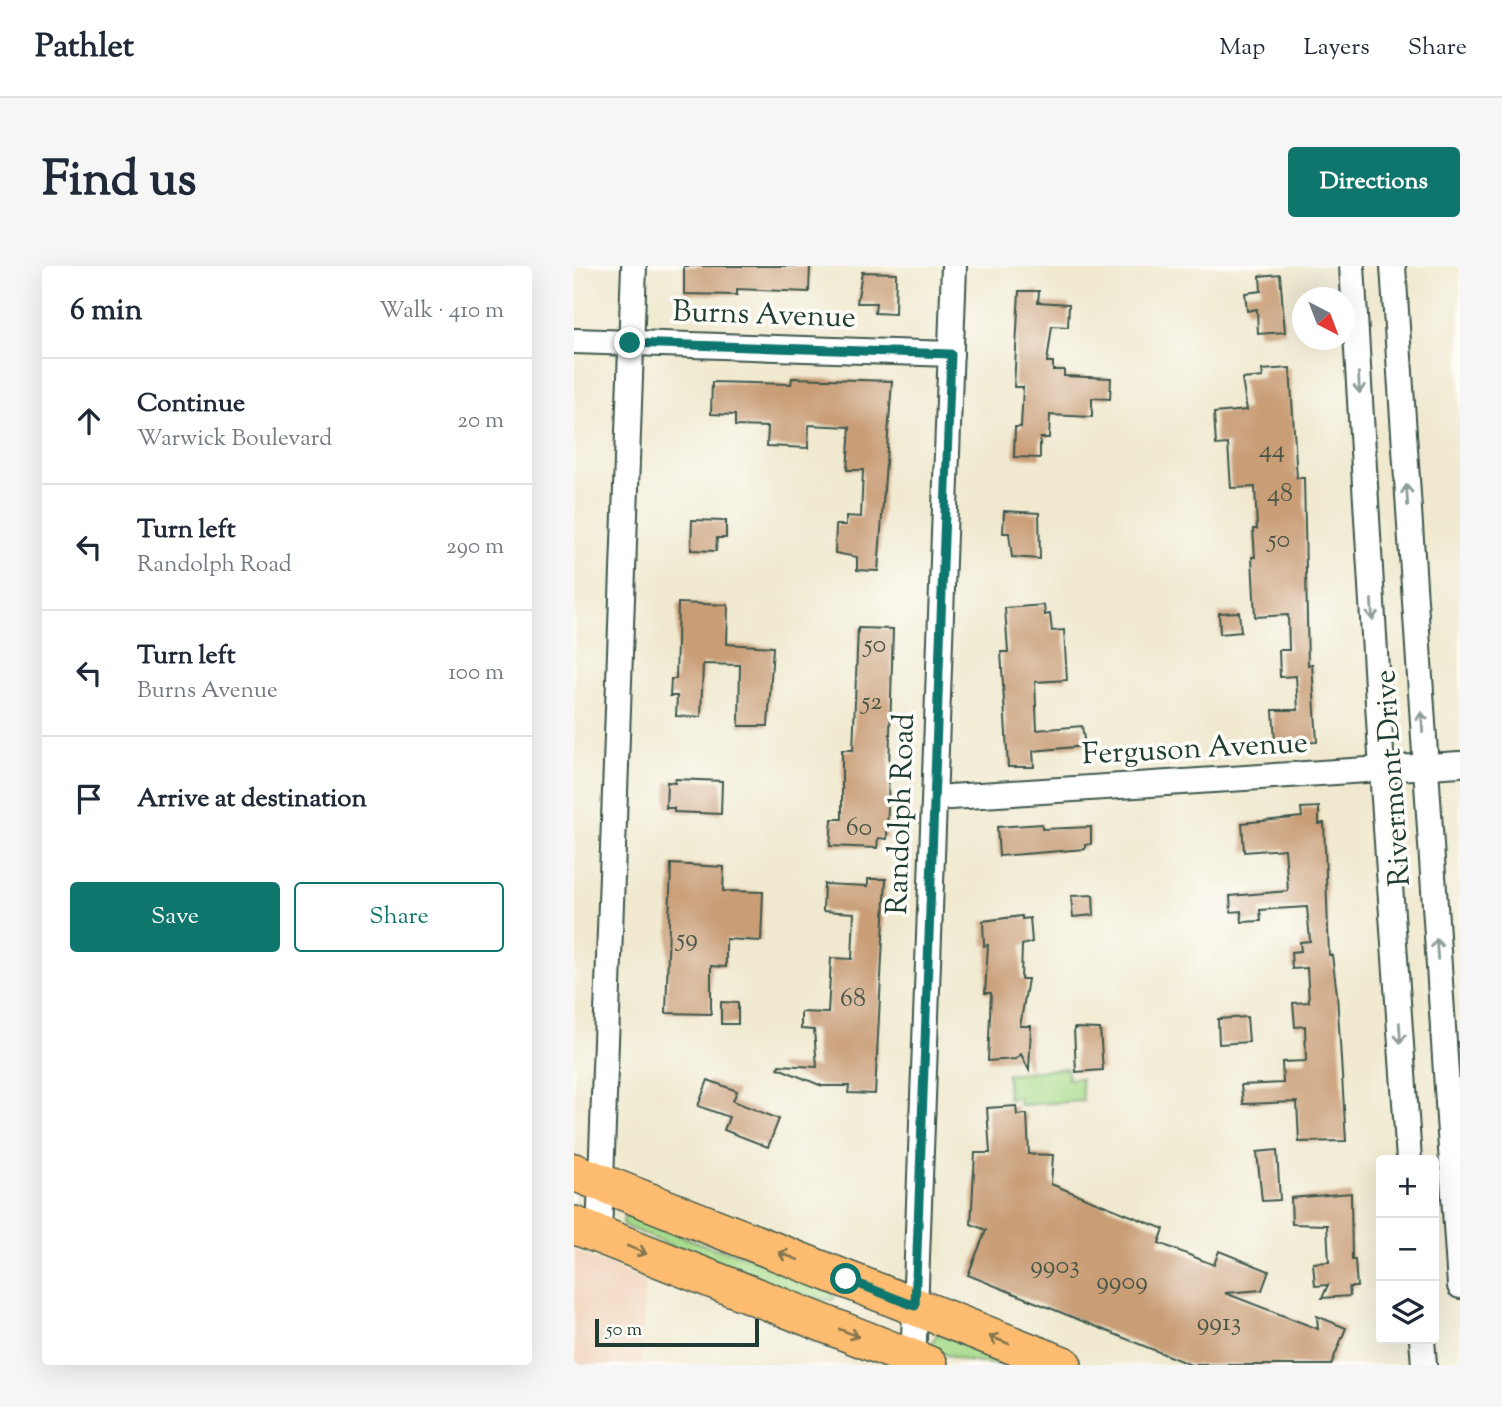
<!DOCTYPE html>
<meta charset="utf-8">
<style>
:root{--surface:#fff;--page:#f6f6f7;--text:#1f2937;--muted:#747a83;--line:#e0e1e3;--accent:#0f766e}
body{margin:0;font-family:"Sorts Mill Goudy",serif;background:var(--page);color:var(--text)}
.controls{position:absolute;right:21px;bottom:21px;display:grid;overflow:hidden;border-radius:7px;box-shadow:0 7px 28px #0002}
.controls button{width:63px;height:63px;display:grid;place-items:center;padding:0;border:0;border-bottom:2px solid var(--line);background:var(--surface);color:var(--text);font:35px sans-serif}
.compass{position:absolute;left:718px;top:21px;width:63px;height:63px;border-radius:50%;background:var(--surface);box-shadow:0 7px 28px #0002;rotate:138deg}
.scale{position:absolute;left:21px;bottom:18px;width:164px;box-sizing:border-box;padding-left:7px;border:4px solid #1f3d34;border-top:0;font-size:19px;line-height:24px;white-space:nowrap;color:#1f3d34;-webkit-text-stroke:5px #fdfcf7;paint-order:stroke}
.stop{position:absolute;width:21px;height:21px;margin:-16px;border:5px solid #0f766e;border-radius:50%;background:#fff}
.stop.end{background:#0f766e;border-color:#fff;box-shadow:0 2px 7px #0008}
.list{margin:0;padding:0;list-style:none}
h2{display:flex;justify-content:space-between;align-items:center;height:91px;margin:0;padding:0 28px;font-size:30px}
h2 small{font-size:23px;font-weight:400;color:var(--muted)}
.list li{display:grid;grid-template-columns:46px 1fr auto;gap:21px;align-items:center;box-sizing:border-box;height:126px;padding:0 28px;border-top:2px solid var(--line)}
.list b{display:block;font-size:26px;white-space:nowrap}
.list p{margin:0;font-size:23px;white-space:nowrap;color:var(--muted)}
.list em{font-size:23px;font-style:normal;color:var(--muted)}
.actions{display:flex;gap:14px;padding:21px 28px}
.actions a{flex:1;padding:16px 0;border:2px solid var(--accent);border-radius:7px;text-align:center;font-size:24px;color:var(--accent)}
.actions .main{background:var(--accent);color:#fff}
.icon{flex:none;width:38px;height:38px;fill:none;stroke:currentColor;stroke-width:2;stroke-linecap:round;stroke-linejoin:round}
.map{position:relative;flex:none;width:886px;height:1099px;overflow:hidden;border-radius:7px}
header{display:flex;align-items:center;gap:42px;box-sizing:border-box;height:98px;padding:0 35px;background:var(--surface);border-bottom:2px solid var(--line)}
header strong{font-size:33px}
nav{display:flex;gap:38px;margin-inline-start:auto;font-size:24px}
.intro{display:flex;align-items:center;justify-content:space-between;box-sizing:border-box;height:168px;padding:0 42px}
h1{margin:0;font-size:49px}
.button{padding:18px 32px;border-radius:7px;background:var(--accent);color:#fff;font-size:24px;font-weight:700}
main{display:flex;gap:42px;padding:0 42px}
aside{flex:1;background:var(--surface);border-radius:7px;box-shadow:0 7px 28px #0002}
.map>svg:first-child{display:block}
.built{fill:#f1d5bd}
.green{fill:#a8db8b;stroke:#648c60;stroke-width:2}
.building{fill:#c99e77}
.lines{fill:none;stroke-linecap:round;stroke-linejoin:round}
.street-casing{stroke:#3e574b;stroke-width:28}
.primary-casing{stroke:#3e574b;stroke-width:40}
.street{stroke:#fff;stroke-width:24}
.primary{stroke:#fdbc70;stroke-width:37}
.oneway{stroke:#8f9e9a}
.oneway2{stroke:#83764f}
.route{stroke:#0f766e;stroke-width:9}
.labels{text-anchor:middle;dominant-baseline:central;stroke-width:7;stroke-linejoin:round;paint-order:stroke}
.number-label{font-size:26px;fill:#4a5545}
.street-label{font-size:30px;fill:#1f3d34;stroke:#fdfcf7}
</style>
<header>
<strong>Pathlet</strong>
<nav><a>Map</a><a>Layers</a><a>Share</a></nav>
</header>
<div class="intro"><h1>Find us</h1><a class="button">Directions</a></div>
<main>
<aside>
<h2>6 min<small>Walk · 410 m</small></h2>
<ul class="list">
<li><svg class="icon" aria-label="ahead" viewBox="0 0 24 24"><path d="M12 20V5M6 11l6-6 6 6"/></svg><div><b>Continue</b><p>Warwick Boulevard</p></div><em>20 m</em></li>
<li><svg class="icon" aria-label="left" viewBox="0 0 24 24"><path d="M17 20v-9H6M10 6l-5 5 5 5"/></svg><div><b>Turn left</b><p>Randolph Road</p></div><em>290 m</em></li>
<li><svg class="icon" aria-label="left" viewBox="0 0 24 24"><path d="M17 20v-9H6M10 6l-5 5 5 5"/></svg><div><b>Turn left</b><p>Burns Avenue</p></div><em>100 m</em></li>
<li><svg class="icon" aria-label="arrive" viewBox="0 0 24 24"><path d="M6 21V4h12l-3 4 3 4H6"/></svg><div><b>Arrive at destination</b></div></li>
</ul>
<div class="actions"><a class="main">Save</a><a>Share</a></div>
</aside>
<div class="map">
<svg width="886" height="1099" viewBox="0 0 886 1099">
<rect width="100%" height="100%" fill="#fdfcf7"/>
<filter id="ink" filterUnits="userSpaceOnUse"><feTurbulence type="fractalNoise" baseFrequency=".0143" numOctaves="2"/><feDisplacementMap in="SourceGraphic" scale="14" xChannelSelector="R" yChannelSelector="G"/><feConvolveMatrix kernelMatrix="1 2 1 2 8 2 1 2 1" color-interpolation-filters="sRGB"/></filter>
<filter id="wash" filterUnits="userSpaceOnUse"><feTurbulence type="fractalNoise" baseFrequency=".00686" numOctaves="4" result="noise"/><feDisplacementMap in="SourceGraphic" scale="28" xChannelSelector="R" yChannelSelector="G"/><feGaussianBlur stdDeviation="1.57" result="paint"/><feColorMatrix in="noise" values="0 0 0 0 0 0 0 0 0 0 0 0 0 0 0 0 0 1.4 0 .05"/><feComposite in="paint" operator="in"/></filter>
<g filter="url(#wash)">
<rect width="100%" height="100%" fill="#f0e9cf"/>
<path class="built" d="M0,984L71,1013L67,1099H0Z"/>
<g class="green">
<path d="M493,802L494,813L507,812L509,835L446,839L445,832L434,833L433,808Z"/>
<path d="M50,949L139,982L177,991L260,1028V1033C239,1042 79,972 49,959Z"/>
<path d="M364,1067L459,1099C429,1099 374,1099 357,1078Z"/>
</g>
<g id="blocks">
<g class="building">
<path d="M110,0H236L235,26L163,23V29L110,28Z"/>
<path d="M288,6L322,7L321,48L301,47L302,37H283Z"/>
<path d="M706,8L711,66L684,68L683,43L673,45L671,27L687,25L686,10Z"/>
<path d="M445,25H465L464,36L495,38L494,61L478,60L473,96H479V104H490V110L537,112L536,133L518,132V151L476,149L475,172H466V192L440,191L441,161H447L449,121H440Z"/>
<path d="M716,102L723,212H730L734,399L738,398L743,476L701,477L699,444H724L722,410L706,411L705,384H715L714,349L681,351L678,291H681L679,263H683L681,221L657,222L654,178L642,179L640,147L673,144L668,113L689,111L688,104Z"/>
<path d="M218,112L318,115L304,305L283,304V291L261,287L262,259H272V250L287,251L289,204H273L276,161L235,159L234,182L193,180L194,161L161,160V149L137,148L138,116L217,118Z"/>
<path d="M430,245L465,247L466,293L438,291L435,267H429Z"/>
<path d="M118,254L152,255V272H143L142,285L117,284Z"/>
<path d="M104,337L154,339L153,378L199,381L194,460H165L166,399L129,398L127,451L102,450L103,430H96L97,413H102Z"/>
<path d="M470,339L471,349L476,348L478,365L490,364L493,414L461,416L463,464L508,460L511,480L459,485L460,501H434L427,386H434L431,342Z"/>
<path d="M665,346L667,366L646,368L645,347Z"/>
<path d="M284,362L319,363L313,573L304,572L303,582L256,580L258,553H268V484H279Z"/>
<path d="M101,513L148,515L147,548L100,546V542H92L93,516L101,517Z"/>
<path d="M745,541V558L750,557L755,689H758L763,728L772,875L725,876L723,836L669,838L667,819L709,817L708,796L732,795L731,760L721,761L719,737L735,736L733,702L718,703L717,686L727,685L726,676L736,675L733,641L686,644L687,655L668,656L667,645L657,646L656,630L714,625L711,583L670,586L668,557L728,551L727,542Z"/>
<path d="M468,558V563L517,561V578L511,579V583L425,590L423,561Z"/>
<path d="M97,598L150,601L149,625L189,626L187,675L152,673V701L137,700V748L92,747Z"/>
<path d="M294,613H312L301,828L274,827L275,820H248L204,802L205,799L243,801L240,764L227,763V746L254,747L257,692L278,693L280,647L249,645L250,618L294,620Z"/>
<path d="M519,629L520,649L499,651L497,630Z"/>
<path d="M448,650V653L456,652L458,676L448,679L447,713H454L446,760H457L455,804L447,788L442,793L414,795L417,727H411L414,679L410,680L409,655Z"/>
<path d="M147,736L164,737V758H147Z"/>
<path d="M673,751L675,776L645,778L644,753Z"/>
<path d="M500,762L526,763L529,804L502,806Z"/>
<path d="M134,814L163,825L159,835L205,853L194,881L150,864L155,851L124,840Z"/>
<path d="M442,840L443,849L453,848L455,888L479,889L477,918L590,963L585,977L640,999L645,985L695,1005L688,1024L651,1027L744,1063L743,1050L772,1062L757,1099H617L394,1009L412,964L397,958L401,887H416L413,842Z"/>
<path d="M703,884L706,934L688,935L683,886Z"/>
<path d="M777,927L778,994H781L783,1021H775L776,1030L748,1032L754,1019L741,1020L739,997L755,996L753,959L718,958L717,932Z"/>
</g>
</g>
</g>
<g filter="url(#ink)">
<use href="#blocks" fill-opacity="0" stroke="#3e574b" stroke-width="2"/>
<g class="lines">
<defs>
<g id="street">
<path d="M778,0L808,504L835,894"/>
<path d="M819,0L886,1020"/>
<path d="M0,75L377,88"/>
<path d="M361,532L886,498"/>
<path d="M25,969L60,0"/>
<path d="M848,1073L850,1099"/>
<path d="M339,1099L380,0"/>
</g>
<g id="primary">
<path d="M0,906L489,1099"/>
<path d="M0,959L355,1099"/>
</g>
</defs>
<use href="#street" class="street-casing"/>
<use href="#primary" class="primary-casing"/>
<use href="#street" class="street"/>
<use href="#primary" class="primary"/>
</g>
<defs><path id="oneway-shaft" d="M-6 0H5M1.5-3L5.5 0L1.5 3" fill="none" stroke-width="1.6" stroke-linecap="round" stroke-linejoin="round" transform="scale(1.75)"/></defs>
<g class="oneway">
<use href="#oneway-shaft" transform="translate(785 117) rotate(87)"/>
<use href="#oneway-shaft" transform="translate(833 229) rotate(-94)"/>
<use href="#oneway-shaft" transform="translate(798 344) rotate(87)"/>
<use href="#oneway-shaft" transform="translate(848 456) rotate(-94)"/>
<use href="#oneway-shaft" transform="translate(863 683) rotate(-94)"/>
<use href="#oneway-shaft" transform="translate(826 767) rotate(86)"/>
</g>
<g class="oneway2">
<use href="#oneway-shaft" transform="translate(63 984) rotate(22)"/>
<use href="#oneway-shaft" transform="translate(214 990) rotate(-159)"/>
<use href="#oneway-shaft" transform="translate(275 1067) rotate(22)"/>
<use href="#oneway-shaft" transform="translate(425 1074) rotate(-159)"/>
</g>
</g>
<g class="lines" filter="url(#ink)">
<path class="route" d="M56,77L377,88L341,1040L272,1013"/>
</g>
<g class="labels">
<g class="number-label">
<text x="698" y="184">44</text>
<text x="706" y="228">48</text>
<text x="705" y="274">50</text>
<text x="301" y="379">50</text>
<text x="298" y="436">52</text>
<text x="285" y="562">60</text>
<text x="113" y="673">59</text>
<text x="279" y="733">68</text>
<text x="481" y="1000">9903</text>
<text x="548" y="1016">9909</text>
<text x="645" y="1057">9913</text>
</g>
<g class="street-label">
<text transform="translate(190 50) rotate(2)">Burns Avenue</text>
<text transform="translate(621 484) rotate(-3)">Ferguson Avenue</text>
<text transform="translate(820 512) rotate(-94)">Rivermont Drive</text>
<text transform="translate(328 548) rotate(-88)">Randolph Road</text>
</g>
</g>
</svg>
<div class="controls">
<button>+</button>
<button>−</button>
<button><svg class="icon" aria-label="layers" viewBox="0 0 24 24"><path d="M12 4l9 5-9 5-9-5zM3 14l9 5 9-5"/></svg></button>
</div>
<svg class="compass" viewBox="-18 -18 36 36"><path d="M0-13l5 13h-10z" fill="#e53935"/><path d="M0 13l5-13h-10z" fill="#747a83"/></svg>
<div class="scale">50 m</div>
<div class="stop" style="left:272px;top:1013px"></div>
<div class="stop end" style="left:56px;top:77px"></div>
</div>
</main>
